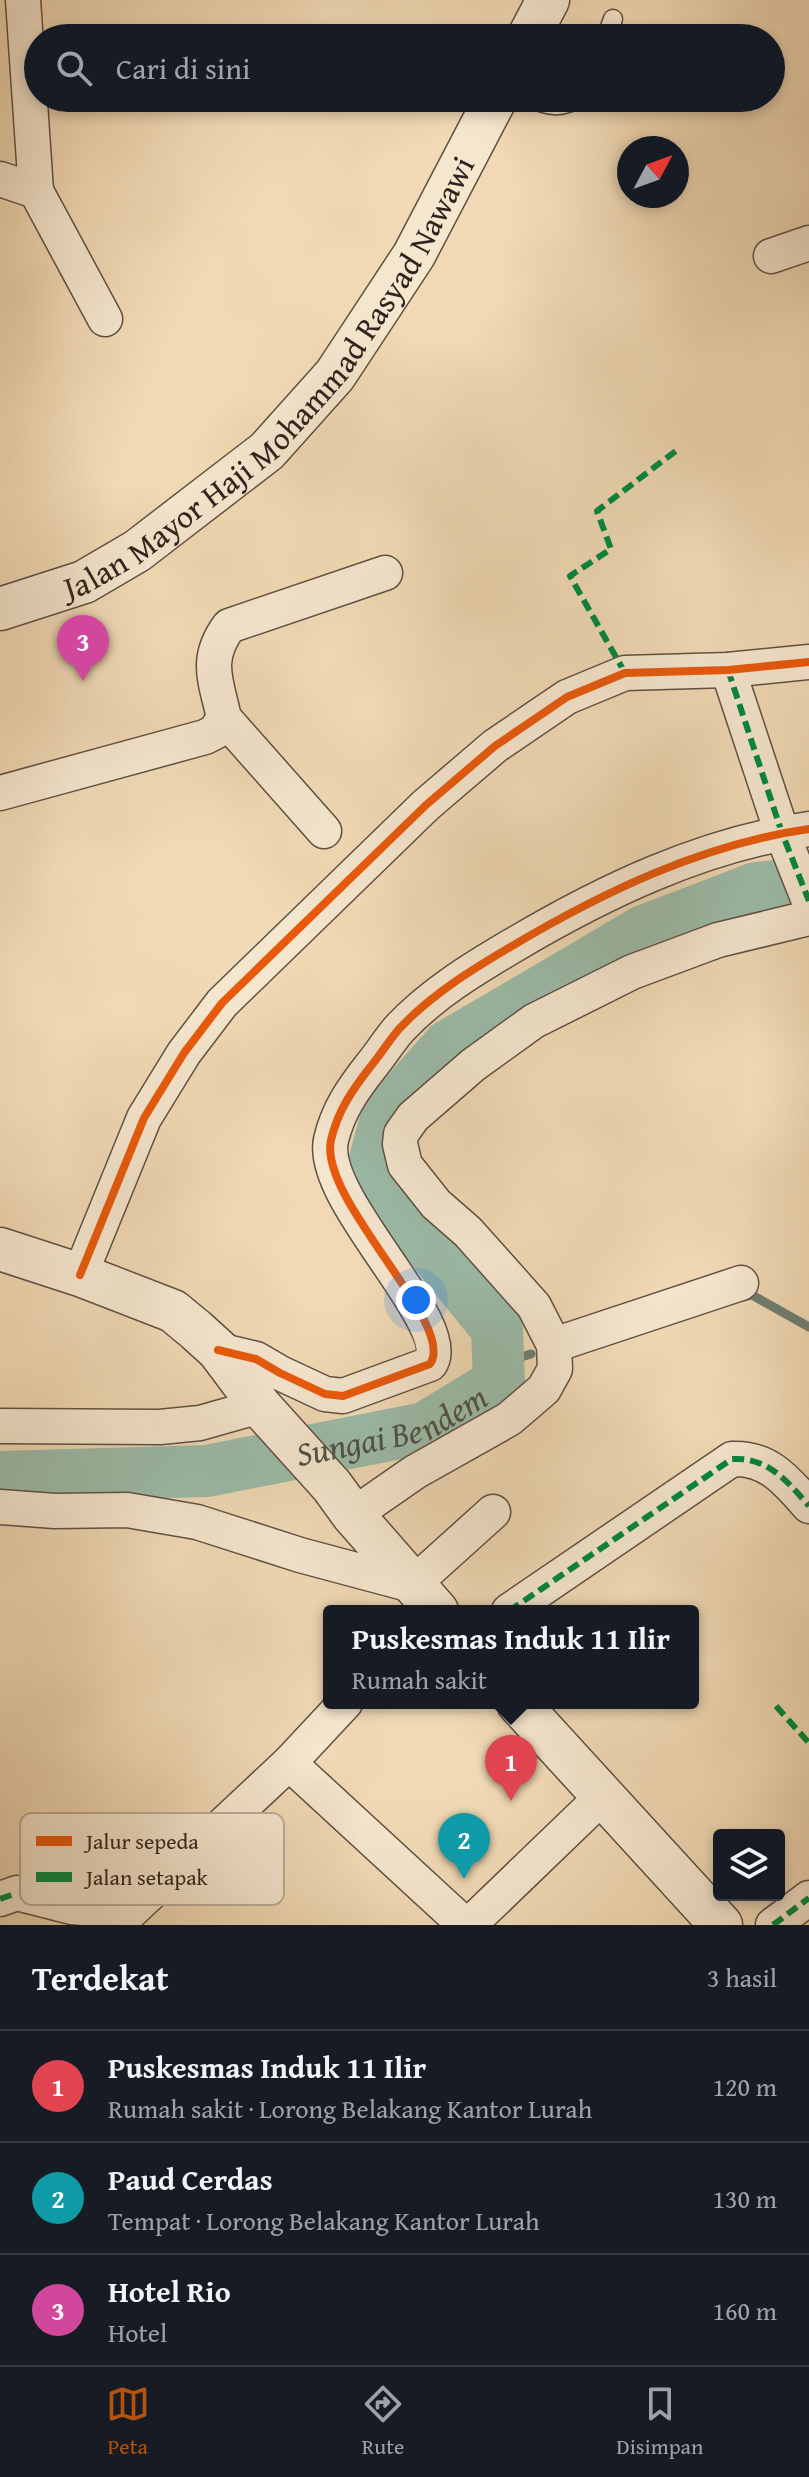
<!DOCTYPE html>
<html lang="id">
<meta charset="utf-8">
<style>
:root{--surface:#171b24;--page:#20242c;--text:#f1f3f6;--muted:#9ea1a6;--line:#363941;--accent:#b45309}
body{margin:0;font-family:"Gentium Book Plus",serif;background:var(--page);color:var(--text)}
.controls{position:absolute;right:24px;bottom:24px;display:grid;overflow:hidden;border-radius:8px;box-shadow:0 4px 12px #0003}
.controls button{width:72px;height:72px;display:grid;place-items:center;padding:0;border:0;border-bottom:2px solid var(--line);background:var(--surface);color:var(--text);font:40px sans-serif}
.compass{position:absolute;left:617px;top:136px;width:72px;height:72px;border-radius:50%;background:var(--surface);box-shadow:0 4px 12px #0003;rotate:49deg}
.you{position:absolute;left:416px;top:1300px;width:28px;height:28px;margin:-20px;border:6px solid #fff;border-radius:50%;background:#1a73e8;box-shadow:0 0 0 12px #1a73e833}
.badge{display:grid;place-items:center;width:52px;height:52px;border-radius:50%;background:var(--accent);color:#fff;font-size:26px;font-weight:700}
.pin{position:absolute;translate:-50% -66px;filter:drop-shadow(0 2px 4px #0008)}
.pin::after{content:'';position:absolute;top:42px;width:28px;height:24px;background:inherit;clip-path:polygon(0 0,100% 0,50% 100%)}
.popup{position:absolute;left:323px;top:1605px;width:376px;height:104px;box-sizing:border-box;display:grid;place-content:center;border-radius:8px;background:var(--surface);filter:drop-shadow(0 2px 6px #0005);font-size:26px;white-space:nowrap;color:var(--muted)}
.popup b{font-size:30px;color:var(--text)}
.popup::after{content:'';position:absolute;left:50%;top:100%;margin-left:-16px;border:16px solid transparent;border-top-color:var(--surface)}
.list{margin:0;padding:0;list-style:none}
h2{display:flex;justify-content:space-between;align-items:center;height:104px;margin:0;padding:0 32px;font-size:34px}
h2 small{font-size:26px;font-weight:400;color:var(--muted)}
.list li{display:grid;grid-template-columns:52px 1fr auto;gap:24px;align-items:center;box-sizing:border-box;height:112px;padding:0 32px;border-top:2px solid var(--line)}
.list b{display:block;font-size:30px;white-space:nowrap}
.list p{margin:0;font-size:26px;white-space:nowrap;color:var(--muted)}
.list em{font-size:26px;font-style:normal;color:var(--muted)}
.icon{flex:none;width:44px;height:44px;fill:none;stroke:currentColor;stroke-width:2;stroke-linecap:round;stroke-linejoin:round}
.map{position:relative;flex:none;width:809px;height:1925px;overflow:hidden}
.search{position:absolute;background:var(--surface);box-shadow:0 4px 12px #0003;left:24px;right:24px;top:24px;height:88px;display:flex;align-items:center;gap:20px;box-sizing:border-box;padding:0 28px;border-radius:44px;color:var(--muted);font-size:30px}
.sheet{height:440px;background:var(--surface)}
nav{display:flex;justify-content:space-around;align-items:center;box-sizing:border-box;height:112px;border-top:2px solid var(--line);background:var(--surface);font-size:22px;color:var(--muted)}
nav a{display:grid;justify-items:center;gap:4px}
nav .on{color:var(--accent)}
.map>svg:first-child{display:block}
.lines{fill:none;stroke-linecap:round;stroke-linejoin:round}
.stream{stroke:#707e71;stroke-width:9}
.river{stroke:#9bbba8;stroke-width:52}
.service-casing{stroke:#5f5044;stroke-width:21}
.minor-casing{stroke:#5f5044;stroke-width:37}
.tertiary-casing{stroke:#5f5044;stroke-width:45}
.service{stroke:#f5e6ce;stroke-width:18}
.minor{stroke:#f5e6ce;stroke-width:34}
.tertiary{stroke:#f5e6ce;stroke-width:42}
.quiet{stroke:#00873e;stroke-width:6;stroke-dasharray:12 6;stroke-linecap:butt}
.cycleway-casing{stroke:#f5e6ce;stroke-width:13}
.cycleway{stroke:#e8590c;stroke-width:8}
.labels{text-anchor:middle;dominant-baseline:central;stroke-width:6;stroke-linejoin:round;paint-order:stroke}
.street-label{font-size:32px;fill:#2f231e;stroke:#f5e6ce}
.water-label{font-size:34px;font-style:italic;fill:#4f5147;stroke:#f5e6ce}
.key{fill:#f5e6ce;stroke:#baac99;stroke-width:2}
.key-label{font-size:22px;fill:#2f231e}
</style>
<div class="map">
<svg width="809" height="1925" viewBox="0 0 809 1925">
<rect width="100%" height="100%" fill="#f0d9b4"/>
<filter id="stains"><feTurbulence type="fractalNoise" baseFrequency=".0025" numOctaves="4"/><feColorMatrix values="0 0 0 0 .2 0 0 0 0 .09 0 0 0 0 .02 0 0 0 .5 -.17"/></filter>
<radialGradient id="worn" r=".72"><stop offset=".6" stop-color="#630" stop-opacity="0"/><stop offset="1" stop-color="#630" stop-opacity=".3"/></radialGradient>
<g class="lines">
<g class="stream">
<path d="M744,1297L752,1295L809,1327"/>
<path d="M498,1364L531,1354"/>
</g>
<path class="river" id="s1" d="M0,1477L207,1471L425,1428L499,1383L497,1329L371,1173L387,1115L448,1046L644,931L756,888L809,882"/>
<defs>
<g id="service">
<path d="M606,38L613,19"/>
<path d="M531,98C547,106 562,109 577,98"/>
</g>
<g id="minor">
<path d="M23,0L36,191"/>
<path d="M0,179L36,191L105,319"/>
<path d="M771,256L809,243"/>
<path d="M728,670L782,833L809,901"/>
<path d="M224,718L324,831"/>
<path d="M0,793L205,737L215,732L224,718C216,680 204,660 229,626L385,573"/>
<path d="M80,1275L144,1118L184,1053L222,1003L426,805L495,746L567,697L625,673L728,670L809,662"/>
<path d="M554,1345L741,1283"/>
<path d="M218,1350L256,1359L280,1373L325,1394L343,1396L430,1364C458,1325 318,1200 331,1140C338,1110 353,1089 371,1066C381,1054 390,1039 400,1028C432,994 473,969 512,946C603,892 703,844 809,829"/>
<path d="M0,1426L160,1427L200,1423L260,1406"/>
<path d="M0,1507L55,1511L127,1510L197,1522L300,1555L412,1585L493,1512"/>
<path d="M353,1515L415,1472L509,1419L544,1389L555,1369L554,1345L534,1306L468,1232L436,1204L405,1165L400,1144L401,1134L413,1117L473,1065L534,1021L632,972L718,940L809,918"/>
<path d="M509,1611L732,1459C768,1457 787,1481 809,1506"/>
<path d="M289,1763L345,1703"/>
<path d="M0,1899L17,1893L72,1907L130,1912L289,1763L465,1925"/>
<path d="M469,1925L603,1796"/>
<path d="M773,1925L809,1898"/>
</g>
<g id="tertiary">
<path d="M528,38L548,0"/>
<path id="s2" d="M0,609L84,582L137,551L267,451L335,375L414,255L496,98"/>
<path d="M0,1249L80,1275L173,1311L196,1330L218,1350L260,1406L332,1486L353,1515L437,1611"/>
<path d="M518,1703L721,1925"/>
</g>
</defs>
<use href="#service" class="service-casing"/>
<use href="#minor" class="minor-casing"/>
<use href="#tertiary" class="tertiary-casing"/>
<use href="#service" class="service"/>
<use href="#minor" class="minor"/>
<use href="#tertiary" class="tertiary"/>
<g class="quiet">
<path d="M728,670L782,833L809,901"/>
<path d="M625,673L570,576L611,549L597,511L677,450"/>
<path d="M509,1611L732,1459C768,1457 787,1481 809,1506"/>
<path d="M776,1706L809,1743"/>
<path d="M0,1899L17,1893"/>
<path d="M773,1925L809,1898"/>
</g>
<defs>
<g id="cycleway">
<path d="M80,1275L144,1118L184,1053L222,1003L426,805L495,746L567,697L625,673L728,670L809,662"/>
<path d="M218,1350L256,1359L280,1373L325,1394L343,1396L430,1364C458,1325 318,1200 331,1140C338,1110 353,1089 371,1066C381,1054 390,1039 400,1028C432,994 473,969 512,946C603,892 703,844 809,829"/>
</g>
</defs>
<use href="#cycleway" class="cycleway-casing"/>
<use href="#cycleway" class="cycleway"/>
</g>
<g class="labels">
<g class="street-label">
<text stroke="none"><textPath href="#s2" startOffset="368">Jalan Mayor Haji Mohammad Rasyad Nawawi</textPath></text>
</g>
<g class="water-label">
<text stroke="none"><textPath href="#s1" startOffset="398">Sungai Bendem</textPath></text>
</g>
</g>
<rect x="20" y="1813" width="264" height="92" rx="12" class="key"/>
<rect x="36" y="1836" width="36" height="10" fill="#e8590c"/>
<rect x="36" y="1872" width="36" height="10" fill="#00873e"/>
<g class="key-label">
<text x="86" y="1849">Jalur sepeda</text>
<text x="86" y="1885">Jalan setapak</text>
</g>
<rect width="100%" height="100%" filter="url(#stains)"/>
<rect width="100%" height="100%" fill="url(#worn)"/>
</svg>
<div class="controls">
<button><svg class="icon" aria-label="layers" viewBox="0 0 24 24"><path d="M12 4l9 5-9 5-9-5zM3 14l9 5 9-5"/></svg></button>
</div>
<svg class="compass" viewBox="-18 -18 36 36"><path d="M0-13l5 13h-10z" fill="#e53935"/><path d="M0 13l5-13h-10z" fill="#9ea1a6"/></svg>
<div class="you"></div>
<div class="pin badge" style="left:511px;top:1801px;background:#e0444e">1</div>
<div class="popup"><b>Puskesmas Induk 11 Ilir</b>Rumah sakit</div>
<div class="pin badge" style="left:464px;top:1879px;background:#0f9aa8">2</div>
<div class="pin badge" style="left:83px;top:681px;background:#d1479c">3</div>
<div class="search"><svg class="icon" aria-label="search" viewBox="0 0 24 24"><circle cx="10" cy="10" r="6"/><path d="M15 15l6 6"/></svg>Cari di sini</div>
</div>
<section class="sheet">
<h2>Terdekat<small>3 hasil</small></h2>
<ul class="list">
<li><span class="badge" style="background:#e0444e">1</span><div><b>Puskesmas Induk 11 Ilir</b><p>Rumah sakit · Lorong Belakang Kantor Lurah</p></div><em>120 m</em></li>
<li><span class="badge" style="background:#0f9aa8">2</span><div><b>Paud Cerdas</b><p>Tempat · Lorong Belakang Kantor Lurah</p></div><em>130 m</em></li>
<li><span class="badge" style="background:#d1479c">3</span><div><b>Hotel Rio</b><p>Hotel</p></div><em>160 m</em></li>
</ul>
</section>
<nav>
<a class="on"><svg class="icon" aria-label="map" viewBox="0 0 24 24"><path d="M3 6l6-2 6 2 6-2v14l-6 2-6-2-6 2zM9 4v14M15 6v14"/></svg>Peta</a>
<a><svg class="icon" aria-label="directions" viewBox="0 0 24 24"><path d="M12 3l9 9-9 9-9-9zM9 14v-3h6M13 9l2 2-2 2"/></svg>Rute</a>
<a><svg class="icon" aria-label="saved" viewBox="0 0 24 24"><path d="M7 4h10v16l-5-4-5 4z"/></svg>Disimpan</a>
</nav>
